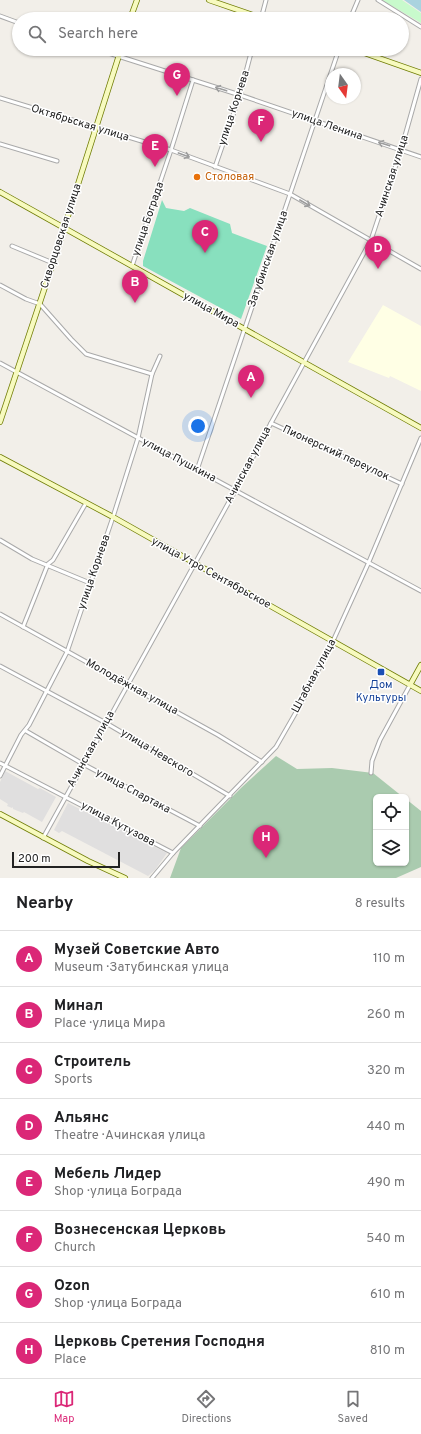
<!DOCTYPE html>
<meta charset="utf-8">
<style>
:root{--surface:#fff;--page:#f6f6f6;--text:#202124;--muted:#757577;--line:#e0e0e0;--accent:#db2777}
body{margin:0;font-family:Overpass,sans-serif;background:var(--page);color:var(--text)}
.controls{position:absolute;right:12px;bottom:12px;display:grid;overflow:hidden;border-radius:6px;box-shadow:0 1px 3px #0004}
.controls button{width:36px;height:36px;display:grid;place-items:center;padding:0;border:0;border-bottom:1px solid var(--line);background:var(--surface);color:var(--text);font:20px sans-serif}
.compass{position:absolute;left:325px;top:68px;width:36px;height:36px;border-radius:50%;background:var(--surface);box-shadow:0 1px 3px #0004;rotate:166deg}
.scale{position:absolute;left:12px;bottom:10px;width:108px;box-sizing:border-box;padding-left:4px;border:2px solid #222;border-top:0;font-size:11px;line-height:14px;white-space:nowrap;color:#222;-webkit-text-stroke:3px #fff;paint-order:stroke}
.you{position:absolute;left:198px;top:426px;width:14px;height:14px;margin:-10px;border:3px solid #fff;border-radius:50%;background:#1a73e8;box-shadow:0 0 0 6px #1a73e833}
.badge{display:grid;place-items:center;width:26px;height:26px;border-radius:50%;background:var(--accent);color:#fff;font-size:13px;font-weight:700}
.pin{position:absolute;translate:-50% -33px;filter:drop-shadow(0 1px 2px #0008)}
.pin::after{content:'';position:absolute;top:21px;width:14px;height:12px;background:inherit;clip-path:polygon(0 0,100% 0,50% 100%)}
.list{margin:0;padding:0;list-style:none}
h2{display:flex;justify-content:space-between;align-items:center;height:52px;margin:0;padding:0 16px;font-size:17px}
h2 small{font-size:13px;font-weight:400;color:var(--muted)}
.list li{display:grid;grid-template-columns:26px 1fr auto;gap:12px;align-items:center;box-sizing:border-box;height:56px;padding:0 16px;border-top:1px solid var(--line)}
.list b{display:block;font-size:15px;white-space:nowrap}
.list p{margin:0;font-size:13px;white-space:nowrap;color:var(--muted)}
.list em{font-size:13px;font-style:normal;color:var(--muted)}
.icon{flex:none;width:22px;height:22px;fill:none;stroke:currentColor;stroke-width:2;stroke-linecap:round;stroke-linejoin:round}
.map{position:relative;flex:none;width:421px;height:878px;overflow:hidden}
.search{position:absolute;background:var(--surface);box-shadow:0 1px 3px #0004;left:12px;right:12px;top:12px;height:44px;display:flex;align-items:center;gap:10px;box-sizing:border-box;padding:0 14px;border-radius:22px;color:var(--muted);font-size:15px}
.sheet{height:500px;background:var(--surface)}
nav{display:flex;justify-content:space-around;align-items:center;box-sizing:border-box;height:56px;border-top:1px solid var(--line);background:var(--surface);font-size:11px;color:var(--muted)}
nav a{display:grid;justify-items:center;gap:2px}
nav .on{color:var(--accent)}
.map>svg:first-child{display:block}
.residential{fill:#e0dfdf}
.education{fill:#ffffe5}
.cemetery{fill:#aacbaf}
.park{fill:#c8facc}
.pitch{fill:#88e0be}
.parking{fill:#e2e2e2}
.water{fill:#aad3df}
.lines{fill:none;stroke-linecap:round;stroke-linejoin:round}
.street-casing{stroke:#a9a9a9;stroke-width:5}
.secondary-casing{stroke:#707d05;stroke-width:6}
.street{stroke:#fff;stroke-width:3}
.secondary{stroke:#f7fabf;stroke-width:4.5}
.oneway{stroke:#9c9c9c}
.food-dot{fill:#e8710a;stroke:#fff;stroke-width:1.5}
.transit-dot{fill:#1a4fb4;stroke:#fff;stroke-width:1.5}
.labels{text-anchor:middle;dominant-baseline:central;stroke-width:3;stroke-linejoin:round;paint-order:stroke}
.street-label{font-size:11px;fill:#222;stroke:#fff}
.food-label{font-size:11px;fill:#c56008;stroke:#fff;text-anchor:start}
.transit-label{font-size:11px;fill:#164399;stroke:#fff}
</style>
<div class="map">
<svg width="421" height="878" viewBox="0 0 421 878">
<rect width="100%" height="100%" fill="#f2efe9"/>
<g class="residential">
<path d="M5,771L38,789L40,788L56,797L42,822L24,812L23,813L13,809V807L12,808L7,806L8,804L0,799V782Z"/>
<path d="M68,803L161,850L167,853L155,870L148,876L62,831L59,833L54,830Z"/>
</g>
<path class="education" d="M383,305L421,326V391L390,376L389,378L348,362Z"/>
<path class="cemetery" d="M276,756L297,769L332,768L373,773L403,797H376V863H406V799L421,811V867L396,878H170L181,848L242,787Z"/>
<path class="park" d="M382,0H402L421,13V23Z"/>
<path class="pitch" d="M162,200L166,208L184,211L190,208L230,224L232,233L267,246L241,319L143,266V261Z"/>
<path class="parking" d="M265,254L269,255L260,281L258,278Z"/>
<path class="water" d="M404,0H421V12Z"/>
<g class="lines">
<defs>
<g id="street">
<path d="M378,0L421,27"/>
<path d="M0,16L19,23"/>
<path d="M261,19L266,0"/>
<path d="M350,19L358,0"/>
<path d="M96,49L240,95L421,157"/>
<path d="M0,98L171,150L290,194L421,269"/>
<path d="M0,144L57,161"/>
<path d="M215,167L240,95L252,49"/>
<path d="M12,246L53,263"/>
<path d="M132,266L171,150L193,80"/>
<path d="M0,285L26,299L40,304L71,339L86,354L152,374"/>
<path d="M0,363L421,591"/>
<path d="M271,423L402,484"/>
<path d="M197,470L339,49"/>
<path d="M0,540L32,559L90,583"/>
<path d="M0,614L218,735L262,762"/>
<path d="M23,627L48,564L53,560L86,503"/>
<path d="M0,666L106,723L230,796"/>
<path d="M26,731L83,764L200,826"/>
<path d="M0,763L173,853"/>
<path d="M371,773L372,761L380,740L410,685"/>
<path d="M0,776L21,735L29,725L67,652L113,517L138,438L152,374L160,356"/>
<path d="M43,838L235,491L271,423L371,240L401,150L421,79"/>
<path d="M152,878L173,853L276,747L303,700L333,641L368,564L421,438"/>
</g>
<g id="secondary">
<path d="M209,0L264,19"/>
<path d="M130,19L137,0"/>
<path d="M353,49L421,73"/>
<path d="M0,192L421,428"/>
<path d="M0,422L53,263L121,49"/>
<path d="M0,457L113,517L421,691"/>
<path d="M410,685L421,665"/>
<path d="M0,814L88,861L125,878"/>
</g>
</defs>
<use href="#street" class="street-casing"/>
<use href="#secondary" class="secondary-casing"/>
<use href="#street" class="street"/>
<use href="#secondary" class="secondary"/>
</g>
<defs><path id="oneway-shaft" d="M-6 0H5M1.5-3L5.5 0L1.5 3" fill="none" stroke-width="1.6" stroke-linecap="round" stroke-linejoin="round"/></defs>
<g class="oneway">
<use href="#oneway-shaft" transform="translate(221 89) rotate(-162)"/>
<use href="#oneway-shaft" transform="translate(384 144) rotate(-162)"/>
<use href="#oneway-shaft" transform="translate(184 155) rotate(20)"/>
<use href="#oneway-shaft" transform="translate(305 203) rotate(30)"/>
</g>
<circle class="food-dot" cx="197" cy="177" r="4"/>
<rect class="transit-dot" x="377" y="668" width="8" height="8" rx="2"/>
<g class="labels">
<g class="street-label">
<text transform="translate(234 108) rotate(-72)">улица Корнева</text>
<text transform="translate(80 123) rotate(17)">Октябрьская улица</text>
<text transform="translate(327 125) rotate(19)">улица Ленина</text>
<text transform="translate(392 176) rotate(-72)">Ачинская улица</text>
<text transform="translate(148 219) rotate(-71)">улица Бограда</text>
<text transform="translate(61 236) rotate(-72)">Скворцовская улица</text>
<text transform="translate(268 259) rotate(-71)">Затубинская улица</text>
<text transform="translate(211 310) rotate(29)">улица Мира</text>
<text transform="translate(336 453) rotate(25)">Пионерский переулок</text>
<text transform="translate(179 460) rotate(28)">улица Пушкина</text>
<text transform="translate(248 465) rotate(-62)">Ачинская улица</text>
<text transform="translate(94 572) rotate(-71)">улица Корнева</text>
<text transform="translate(211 573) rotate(29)">улица Утро Сентябрьское</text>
<text transform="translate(314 676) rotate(-62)">Штабная улица</text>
<text transform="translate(132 687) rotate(29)">Молодёжная улица</text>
<text transform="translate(91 749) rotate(-61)">Ачинская улица</text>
<text transform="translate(157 753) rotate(31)">улица Невского</text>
<text transform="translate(133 791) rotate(28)">улица Спартака</text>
<text transform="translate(118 824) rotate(28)">улица Кутузова</text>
</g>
<g class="food-label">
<text x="205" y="177">Столовая</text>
</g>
<g class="transit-label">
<text x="381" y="685">Дом<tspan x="381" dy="13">Культуры</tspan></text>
</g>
</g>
</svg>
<div class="controls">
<button><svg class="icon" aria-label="locate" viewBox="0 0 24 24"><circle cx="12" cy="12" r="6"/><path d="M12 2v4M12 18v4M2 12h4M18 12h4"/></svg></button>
<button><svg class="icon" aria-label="layers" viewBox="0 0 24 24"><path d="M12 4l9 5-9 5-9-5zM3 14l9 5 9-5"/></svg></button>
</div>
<svg class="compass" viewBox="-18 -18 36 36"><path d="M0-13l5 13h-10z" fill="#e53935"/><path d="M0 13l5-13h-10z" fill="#757577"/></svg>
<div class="scale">200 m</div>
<div class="you"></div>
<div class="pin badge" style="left:251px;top:398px">A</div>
<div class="pin badge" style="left:135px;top:303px">B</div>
<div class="pin badge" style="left:205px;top:253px">C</div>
<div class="pin badge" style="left:378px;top:269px">D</div>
<div class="pin badge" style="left:155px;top:167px">E</div>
<div class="pin badge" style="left:261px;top:142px">F</div>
<div class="pin badge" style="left:177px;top:96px">G</div>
<div class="pin badge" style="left:266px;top:858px">H</div>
<div class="search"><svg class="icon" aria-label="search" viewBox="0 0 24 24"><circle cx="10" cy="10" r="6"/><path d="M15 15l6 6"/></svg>Search here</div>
</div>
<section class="sheet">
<h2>Nearby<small>8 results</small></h2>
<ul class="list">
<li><span class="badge">A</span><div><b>Музей Советские Авто</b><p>Museum · Затубинская улица</p></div><em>110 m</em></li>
<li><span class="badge">B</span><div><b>Минал</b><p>Place · улица Мира</p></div><em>260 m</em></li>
<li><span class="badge">C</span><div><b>Строитель</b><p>Sports</p></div><em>320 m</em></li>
<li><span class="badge">D</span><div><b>Альянс</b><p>Theatre · Ачинская улица</p></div><em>440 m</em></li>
<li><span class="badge">E</span><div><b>Мебель Лидер</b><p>Shop · улица Бограда</p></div><em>490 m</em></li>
<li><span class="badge">F</span><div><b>Вознесенская Церковь</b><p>Church</p></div><em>540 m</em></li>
<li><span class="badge">G</span><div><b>Ozon</b><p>Shop · улица Бограда</p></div><em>610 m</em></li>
<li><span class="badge">H</span><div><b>Церковь Сретения Господня</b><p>Place</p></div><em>810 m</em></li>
</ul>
</section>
<nav>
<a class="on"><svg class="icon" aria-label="map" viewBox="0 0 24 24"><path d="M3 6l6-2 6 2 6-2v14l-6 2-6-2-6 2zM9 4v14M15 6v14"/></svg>Map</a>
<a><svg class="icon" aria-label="directions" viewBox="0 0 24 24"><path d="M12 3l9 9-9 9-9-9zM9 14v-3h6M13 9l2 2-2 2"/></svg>Directions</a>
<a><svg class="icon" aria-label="saved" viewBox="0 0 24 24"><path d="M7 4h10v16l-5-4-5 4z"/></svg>Saved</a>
</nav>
